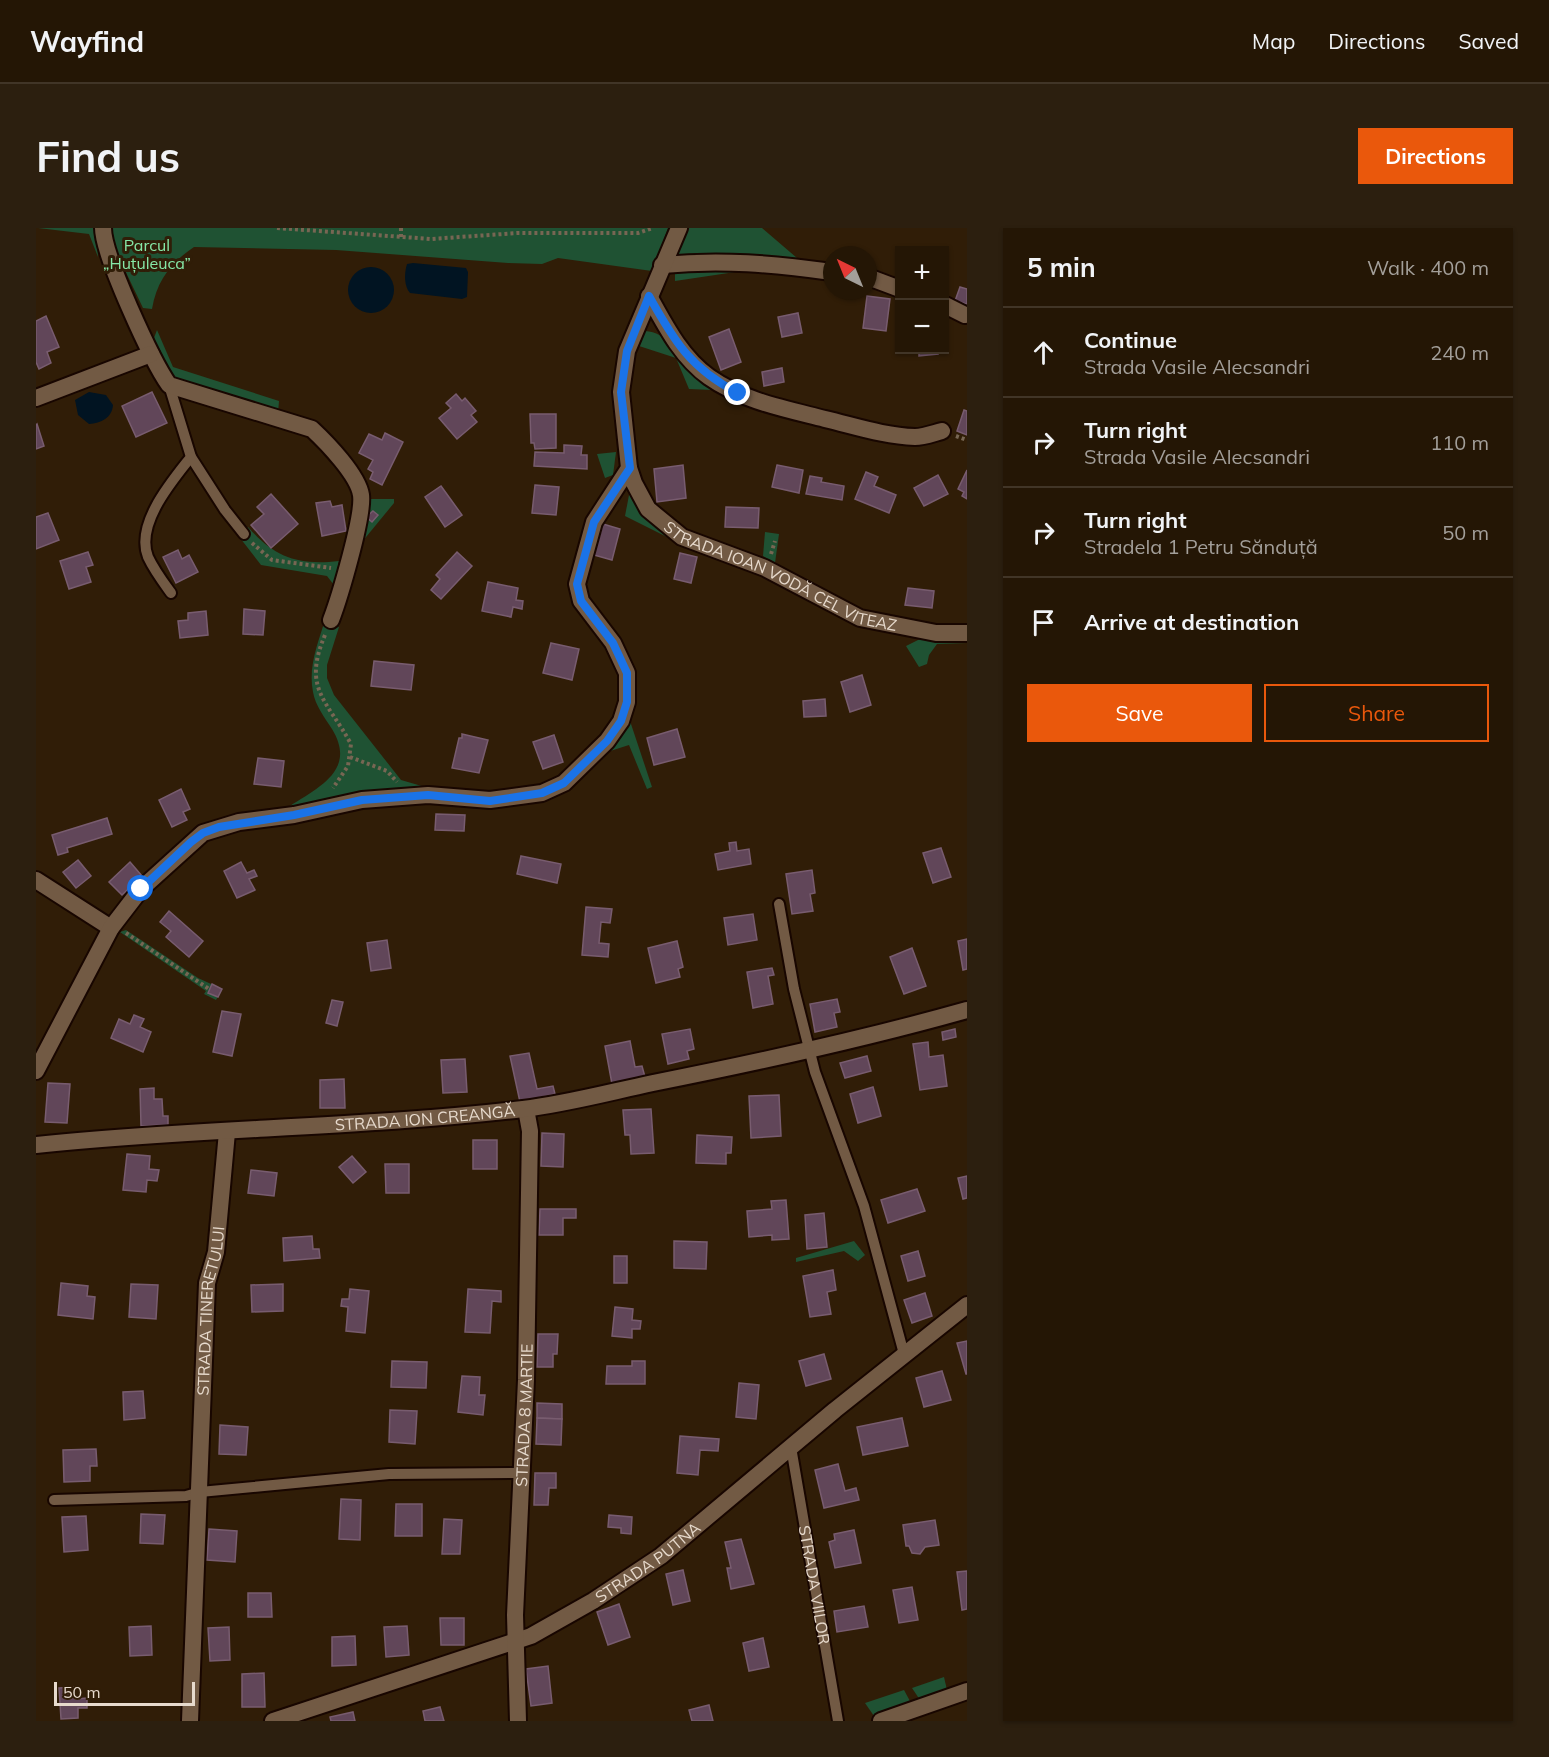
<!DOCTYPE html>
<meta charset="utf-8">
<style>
:root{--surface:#241605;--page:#2c1f0f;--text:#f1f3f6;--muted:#a39f9a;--line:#413527;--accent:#ea580c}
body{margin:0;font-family:Mulish,sans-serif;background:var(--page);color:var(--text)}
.controls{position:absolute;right:18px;top:18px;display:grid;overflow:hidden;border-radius:0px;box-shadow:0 2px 4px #0004}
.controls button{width:54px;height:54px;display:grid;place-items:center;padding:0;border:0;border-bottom:2px solid var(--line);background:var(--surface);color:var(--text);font:30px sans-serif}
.compass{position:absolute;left:787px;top:18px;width:54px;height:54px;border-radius:50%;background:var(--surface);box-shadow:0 2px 4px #0004;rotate:317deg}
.scale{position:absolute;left:18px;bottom:15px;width:141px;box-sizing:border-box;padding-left:6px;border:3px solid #e7dacd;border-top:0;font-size:16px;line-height:21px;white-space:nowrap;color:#e7dacd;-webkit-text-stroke:4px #301d07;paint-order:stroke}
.stop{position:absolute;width:18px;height:18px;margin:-14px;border:4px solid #1a73e8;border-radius:50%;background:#fff}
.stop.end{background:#1a73e8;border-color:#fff;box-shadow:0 2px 6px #0008}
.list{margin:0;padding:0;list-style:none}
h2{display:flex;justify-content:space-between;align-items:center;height:78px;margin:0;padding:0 24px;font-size:26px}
h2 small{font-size:20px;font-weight:400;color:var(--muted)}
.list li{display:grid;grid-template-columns:39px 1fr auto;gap:18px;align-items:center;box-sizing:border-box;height:90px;padding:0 24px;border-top:2px solid var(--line)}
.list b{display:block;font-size:22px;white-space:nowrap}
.list p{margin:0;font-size:20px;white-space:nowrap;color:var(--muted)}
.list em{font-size:20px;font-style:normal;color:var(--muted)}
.actions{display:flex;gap:12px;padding:18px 24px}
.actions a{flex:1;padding:14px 0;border:2px solid var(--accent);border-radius:0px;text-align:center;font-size:21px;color:var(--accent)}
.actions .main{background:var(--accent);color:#fff}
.icon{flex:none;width:33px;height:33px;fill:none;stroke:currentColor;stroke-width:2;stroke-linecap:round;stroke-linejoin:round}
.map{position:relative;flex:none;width:931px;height:1493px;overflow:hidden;border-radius:0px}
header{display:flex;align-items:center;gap:36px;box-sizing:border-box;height:84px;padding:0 30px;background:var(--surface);border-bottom:2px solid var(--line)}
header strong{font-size:28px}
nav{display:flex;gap:33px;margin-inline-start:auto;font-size:21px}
.intro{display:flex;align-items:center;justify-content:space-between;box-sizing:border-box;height:144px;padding:0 36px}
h1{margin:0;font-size:42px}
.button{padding:15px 27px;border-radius:0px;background:var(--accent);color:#fff;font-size:21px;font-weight:700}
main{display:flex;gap:36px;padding:0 36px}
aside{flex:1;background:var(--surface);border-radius:0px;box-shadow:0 2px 4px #0004}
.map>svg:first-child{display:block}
.green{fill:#1f5233}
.water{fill:#011422}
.building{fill:#614659;stroke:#785c6f;stroke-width:1.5}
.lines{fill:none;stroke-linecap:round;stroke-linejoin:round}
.service-casing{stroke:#180600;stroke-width:14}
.minor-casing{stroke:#180600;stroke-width:20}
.tertiary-casing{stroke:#180600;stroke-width:20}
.path{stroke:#776653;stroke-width:4;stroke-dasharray:3 3;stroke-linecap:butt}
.service{stroke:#725a44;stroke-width:10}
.minor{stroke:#725a44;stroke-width:16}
.tertiary{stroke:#725a44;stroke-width:16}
.route{stroke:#1a73e8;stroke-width:8}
.labels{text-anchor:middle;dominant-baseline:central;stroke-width:6;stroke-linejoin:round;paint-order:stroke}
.park-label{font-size:16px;fill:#86e8a7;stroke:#301d07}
.street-label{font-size:16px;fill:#e7dacd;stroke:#301d07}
</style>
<header>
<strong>Wayfind</strong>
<nav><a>Map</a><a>Directions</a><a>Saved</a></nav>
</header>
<div class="intro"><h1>Find us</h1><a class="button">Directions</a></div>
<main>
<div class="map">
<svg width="931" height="1493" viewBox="0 0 931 1493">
<rect width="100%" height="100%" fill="#301d07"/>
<g class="green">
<path d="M2,0H60L62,29L53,6Z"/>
<path d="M76,0H632L616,43L522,30L506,36L472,35L300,22L158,19C134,35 121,53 116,81L107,80L74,11Z"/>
<path d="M650,0H726L768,36C724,28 683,25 638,29Z"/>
<path d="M725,39L729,45L706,43L639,53V41Z"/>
<path d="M121,102L137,139L243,173L242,185L138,152L127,136L118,110Z"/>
<path d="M609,103C632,104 637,124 651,139C659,147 669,154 677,162L653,161L640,130L603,118L605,106Z"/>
<path d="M580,224L577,247L569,250L561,226Z"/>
<path d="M594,262L647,317L589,288Z"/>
<path d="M335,271H358V275L321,320Z"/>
<path d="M212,299C238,329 262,338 303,333L298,357L291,348L225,337L201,306Z"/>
<path d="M729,304L743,306L739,335L727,328Z"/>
<path d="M289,392L303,399L291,437V450L298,467L365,552L396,561L268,581L254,578C283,559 321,542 296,501C289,490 279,477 277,464C272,439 282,415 289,392Z"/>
<path d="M897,409L931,410V415L901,416L893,427L891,436L883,439L870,418L884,411Z"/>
<path d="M595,489V496L616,559L611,561L593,517L568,525L586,506Z"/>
<path d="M90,702L162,750L186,761L180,772L168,766L170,763L84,704Z"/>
<path d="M818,1013L829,1027L822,1033L808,1023L760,1034V1030Z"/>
<path d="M908,1449L911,1462L884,1472L876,1460Z"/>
<path d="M868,1462L875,1475L838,1488L829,1475Z"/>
</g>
<g class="water">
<path d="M377,35L430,40L432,44L431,69L426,71L374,65C368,58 368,46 371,36Z"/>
<circle cx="335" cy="62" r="23"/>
<path d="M53,164L70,167L77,177C76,190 65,195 53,196L42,187L39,172Z"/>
</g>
<g class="building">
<path d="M924,59L931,61V76L919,73Z"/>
<path d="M831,68L854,71L850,103L827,100Z"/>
<path d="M762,85L766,105L746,109L742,89Z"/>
<path d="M10,88L23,119L11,124L15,135L3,141L0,134V93Z"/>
<path d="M693,101L705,134L685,142L673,109Z"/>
<path d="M883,122H901L902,126L883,128Z"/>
<path d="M746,140L748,154L728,158L726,144Z"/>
<path d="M116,164L131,195L100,209L86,178Z"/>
<path d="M420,166L426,173L429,170L440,183L435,187L441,194L421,211L403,190L415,180L410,175Z"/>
<path d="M928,182L931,183V207L921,203Z"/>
<path d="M494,186H520V220L499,221L498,215H495Z"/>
<path d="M1,196L8,218L0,221V197Z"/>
<path d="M349,205L367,214L346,257L334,251L337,244L332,241L337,232L323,225L333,206L346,212Z"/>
<path d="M528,217L546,218L545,227H551V241L498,238L499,224L528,225Z"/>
<path d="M647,237L650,270L621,274L618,241Z"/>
<path d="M741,237L767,242L763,265L736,259Z"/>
<path d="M931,242V271L926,268L928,264L922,261Z"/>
<path d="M830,244L842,249L838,258L860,267L853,285L819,271Z"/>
<path d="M902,247L912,266L888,278L878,260Z"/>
<path d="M774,248L786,250L785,254L808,258L806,272L770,266Z"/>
<path d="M499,257L523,259L520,287L496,285Z"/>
<path d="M405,258L426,287L409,299L389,269Z"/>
<path d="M235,266L262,296L235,320L215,297L228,286L221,279Z"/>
<path d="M294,273L296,279L306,277L310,303L286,308L280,275Z"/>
<path d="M690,279L723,280L722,300L689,299Z"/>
<path d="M337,283L342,287L336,294L330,289Z"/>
<path d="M12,285L23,312L0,321V289Z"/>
<path d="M567,296L584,301L576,332L558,327Z"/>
<path d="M142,322L146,331L153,327L162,344L140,355L127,329Z"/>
<path d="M52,324L57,337L50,339L55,354L33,361L24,333Z"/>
<path d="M421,324L436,338L405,371L395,362L404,351L400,347Z"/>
<path d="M644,325L661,329L655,355L638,351Z"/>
<path d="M452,354L482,360L480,372L487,373L486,381L477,379L475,389L446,383Z"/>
<path d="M872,360L898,363L896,380L869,377Z"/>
<path d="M208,381L229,383L227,407L207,406Z"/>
<path d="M170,383L172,407L144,410L142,393L152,392V385Z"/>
<path d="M515,415L543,421L536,452L507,445Z"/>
<path d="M338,433L378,437L375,462L335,458Z"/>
<path d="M826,447L835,477L814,484L805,454Z"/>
<path d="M789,471L790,488L768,489L767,473Z"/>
<path d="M641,501L649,529L618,537L611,510Z"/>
<path d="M426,506L452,512L443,545L416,540L423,510H426Z"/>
<path d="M518,507L527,534L507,541L497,514Z"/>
<path d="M222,530L248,533L245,559L218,556Z"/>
<path d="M145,561L154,581L147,584L151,592L136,599L123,572Z"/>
<path d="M400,586L429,587L428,603L399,602Z"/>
<path d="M71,590L76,606L31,620L32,624L22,627L16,607Z"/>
<path d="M700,614L701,623L713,621L715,636L682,642L679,626L694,623L693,615Z"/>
<path d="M905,620L915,649L897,655L887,625Z"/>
<path d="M485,628L525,636L521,655L481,646Z"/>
<path d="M42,632L55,648L40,660L27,644Z"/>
<path d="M94,634L106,648L86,667L73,654Z"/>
<path d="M205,634L211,645L218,642L221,648L213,651L219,662L201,670L188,643Z"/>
<path d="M776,642L779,665L774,666L777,683L756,686L750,646Z"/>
<path d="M550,679L576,681L574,695L565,694L563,715L573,716L572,729L546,727Z"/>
<path d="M133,683L167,713L153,729L130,709L135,703L124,694Z"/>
<path d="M717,686L721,712L692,717L688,690Z"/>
<path d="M931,711V741L927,742L922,713Z"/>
<path d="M351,712L355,740L335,743L331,715Z"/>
<path d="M641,713L647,739L642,741L644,749L620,755L612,720Z"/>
<path d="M876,720L890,758L868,766L854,729Z"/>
<path d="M736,740L738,747L732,748L737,776L717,780L711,744Z"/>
<path d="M176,756L186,761L182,769L172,765Z"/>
<path d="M801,771L804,784L798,785L801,799L779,804L774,776Z"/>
<path d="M296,772L307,774L301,798L290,795Z"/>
<path d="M186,783L205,786L196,828L177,824Z"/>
<path d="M98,787L108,791L104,799L115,804L107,824L75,810L83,791L94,796Z"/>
<path d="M654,801L658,821L651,823L653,831L632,836L626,806Z"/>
<path d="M919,801L920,809L907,812L906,804Z"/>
<path d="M594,813L599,839L606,838L609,849L576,856L569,818Z"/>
<path d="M892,814L893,829L907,827L911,858L884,862L877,816Z"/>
<path d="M493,825L501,861L517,858L519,866L484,874L474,828Z"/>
<path d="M831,828L835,843L809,850L804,835Z"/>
<path d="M429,831L431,864L407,865L405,832Z"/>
<path d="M308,851L309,880H284V852Z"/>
<path d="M12,855L34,856L31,895L9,894Z"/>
<path d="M837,859L845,888L822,895L814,866Z"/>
<path d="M118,860V871H126L127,888H132V897L105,898L104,861Z"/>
<path d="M743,867L745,908L715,910L713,868Z"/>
<path d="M615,881L618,925L595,926L594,907H589L587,882Z"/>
<path d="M506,905L528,906L527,939L505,938Z"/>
<path d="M661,907L696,909L695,925H690V936L660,935Z"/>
<rect x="437" y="912" width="24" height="29"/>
<path d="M91,926L114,928L113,941L123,942L121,953L111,952L110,964L87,962Z"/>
<path d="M316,928L330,944L317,955L303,939Z"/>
<path d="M349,936H373V965H350Z"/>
<path d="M215,942L241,945L238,968L212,965Z"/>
<path d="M931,948V970L927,971L922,950Z"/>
<path d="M881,961L889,983L852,995L845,972Z"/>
<path d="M750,972L753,1011L736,1012V1007L713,1009L711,983L736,981L735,973Z"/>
<path d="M504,981H540V990H527V1007H503Z"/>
<path d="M788,985L791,1019L771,1021L769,987Z"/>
<path d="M276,1008L277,1021H283L284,1030L248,1033L247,1010Z"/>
<path d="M638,1013L671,1014L670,1041L638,1040Z"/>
<path d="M882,1023L889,1048L872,1053L865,1028Z"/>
<rect x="578" y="1028" width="13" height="27"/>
<path d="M797,1042L800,1062L791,1064L795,1086L774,1089L767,1048Z"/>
<path d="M25,1055L52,1058L51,1068L59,1069L57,1091L22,1087Z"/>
<path d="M95,1056L122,1057L120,1091L93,1089Z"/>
<path d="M247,1056V1083L216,1084L215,1057Z"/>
<path d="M314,1061L333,1063L329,1105L310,1103L312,1079L305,1078L306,1071H313Z"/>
<path d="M432,1061L465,1063V1074L456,1073L454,1105L429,1104Z"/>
<path d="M889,1065L896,1088L876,1095L868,1072Z"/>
<path d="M579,1079L597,1081L596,1092L605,1093L604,1101H596V1110L576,1108Z"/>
<path d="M502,1106H522L521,1126H517V1139H501Z"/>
<path d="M931,1113V1146H930L921,1115Z"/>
<path d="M788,1126L795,1151L770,1158L763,1133Z"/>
<path d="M356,1133L391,1134L390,1160L355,1159Z"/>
<path d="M596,1133H609V1156H570L571,1138H596Z"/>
<path d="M906,1143L915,1172L888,1179L880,1150Z"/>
<path d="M426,1148L444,1149L443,1167H449L447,1187L422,1184Z"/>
<path d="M703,1155L723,1157L720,1191L700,1189Z"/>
<path d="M107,1163L109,1190L88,1192L87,1164Z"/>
<path d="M501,1175L526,1176V1191L501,1190Z"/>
<path d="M354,1182L381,1183L379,1216L353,1214Z"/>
<path d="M501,1190L526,1191L525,1217L500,1216Z"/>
<path d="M866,1190L872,1218L827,1227L821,1199Z"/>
<path d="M184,1197L212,1199L210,1227L183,1226Z"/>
<path d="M644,1208L683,1211L682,1223L664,1222L662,1247L641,1245Z"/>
<path d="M60,1221L61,1238H54V1253L28,1254L27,1222Z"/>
<path d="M802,1236L809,1263L820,1260L823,1272L788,1280L779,1242Z"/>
<path d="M499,1245H520V1260H513L512,1277H498Z"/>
<path d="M305,1271L325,1272L324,1312L303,1311Z"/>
<path d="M360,1276H386V1308H359Z"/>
<path d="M105,1286L129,1287L127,1316L104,1315Z"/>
<path d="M573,1287L596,1289L595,1306L585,1305V1300L572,1299Z"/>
<path d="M50,1288L52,1322L28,1324L26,1289Z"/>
<path d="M408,1291L426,1292L424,1326H406Z"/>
<path d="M899,1292L903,1317L889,1319L884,1326L876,1325L873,1318H870L867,1297Z"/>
<path d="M173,1301L201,1303L199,1334L171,1332Z"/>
<path d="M818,1302L825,1335L799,1340L793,1314L799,1312L798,1306Z"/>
<path d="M705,1311L718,1356L695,1361L691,1340H695L689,1314Z"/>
<path d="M647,1342L654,1373L637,1377L630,1346Z"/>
<path d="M931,1343V1381L926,1382L921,1344Z"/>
<path d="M876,1359L882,1392L863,1395L857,1362Z"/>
<path d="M212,1365H235L236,1389H212Z"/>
<path d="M583,1376L594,1409L572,1417L561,1384Z"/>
<path d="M828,1378L832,1399L801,1404L798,1383Z"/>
<path d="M404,1390H428V1417H405Z"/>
<path d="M115,1398L116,1427L94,1428L93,1399Z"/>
<path d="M371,1398L373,1427L350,1429L348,1399Z"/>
<path d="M193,1399L194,1432L174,1433L172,1400Z"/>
<path d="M319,1408L320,1437L296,1438V1409Z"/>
<path d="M727,1410L733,1439L713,1443L707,1415Z"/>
<path d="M512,1438L516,1475L495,1478L490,1441Z"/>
<path d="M228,1445L229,1479H206V1446Z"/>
<path d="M39,1459V1471L51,1470V1480H42V1490L25,1491L23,1460Z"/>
<path d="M673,1477L677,1493H656L653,1482Z"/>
<path d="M404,1479L408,1493H389L387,1483Z"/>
<path d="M317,1484L319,1493H295L294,1489Z"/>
</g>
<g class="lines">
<defs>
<g id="service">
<path d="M133,157L155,229L189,282L208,306"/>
<path d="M135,365C127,354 118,342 112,329C99,296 136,253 155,229"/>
<path d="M743,676L758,761L779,844L828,978L868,1126"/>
<path id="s1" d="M755,1219L802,1493"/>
<path d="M18,1272L150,1268L164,1264L353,1246L484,1245"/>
</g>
<g id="minor">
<path d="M67,0C67,27 116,133 133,157L276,201C291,215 322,247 325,267C328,288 303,371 295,392"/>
<path d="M626,37C686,31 737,36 796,44"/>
<path d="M832,49L864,61"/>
<path d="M613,68C629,97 645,129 673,149C707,173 750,181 789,191C819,198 848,208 879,209C888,209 898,205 906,203"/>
<path d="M909,77L929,87"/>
<path d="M0,170L115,126"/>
<path id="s2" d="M593,240L598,255L612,281L646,309L729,340L824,390L900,405H931"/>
<path d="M0,652L75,700"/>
<path d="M0,843L75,700L105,661L167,605L203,594L258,587L326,572L392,567L454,572L506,565L528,555L571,513L585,493L591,474V445L577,415L545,373L541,356L558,294L593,240L585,164L591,123L643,0"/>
<path id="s3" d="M154,1493L171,1055L180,1024L191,904"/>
<path id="s4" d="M237,1493L495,1408L557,1373L625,1328L799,1182L931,1077"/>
<path id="s5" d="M482,1493L479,1387L490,1152L494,903L490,881"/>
</g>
<g id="tertiary">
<path id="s6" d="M0,917C162,900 325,900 487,881C530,876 574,864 617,855C723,834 828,811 931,782"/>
<path d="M845,1493L931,1463"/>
</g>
</defs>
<use href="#service" class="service-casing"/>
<use href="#minor" class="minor-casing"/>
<use href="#tertiary" class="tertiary-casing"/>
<g class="path">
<path d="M241,0L395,11L482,5H602L617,0"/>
<path d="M365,0V9"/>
<path d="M920,208L931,212"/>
<path d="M216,315L236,332L295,340"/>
<path d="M735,326L739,313"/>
<path d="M289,407C266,461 291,472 315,516L312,538L297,560"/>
<path d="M314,529L351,543L361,554"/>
<path d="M90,705L173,761"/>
</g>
<use href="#service" class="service"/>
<use href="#minor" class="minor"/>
<use href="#tertiary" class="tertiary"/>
</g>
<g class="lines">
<path class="route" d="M105,661L155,614L167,605L183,599L258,587L326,572L392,567L454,573L506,565L528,555L571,513L585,493L591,474V445L577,415L545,373L541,356L558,294L594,240L585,164L591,123L613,68C638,113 655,141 702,165"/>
</g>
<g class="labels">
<g class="park-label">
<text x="111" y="17">Parcul<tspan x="111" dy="18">„Huțuleuca”</tspan></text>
</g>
<g class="street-label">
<text stroke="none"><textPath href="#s2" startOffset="196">STRADA IOAN VODĂ CEL VITEAZ</textPath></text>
<text stroke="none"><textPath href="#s6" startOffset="390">STRADA ION CREANGĂ</textPath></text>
<text stroke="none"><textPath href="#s3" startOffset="411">STRADA TINERETULUI</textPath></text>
<text stroke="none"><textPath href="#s5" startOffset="306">STRADA 8 MARTIE</textPath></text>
<text stroke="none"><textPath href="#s4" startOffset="410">STRADA PUTNA</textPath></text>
<text stroke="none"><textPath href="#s1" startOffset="140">STRADA VIILOR</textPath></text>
</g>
</g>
</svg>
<div class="controls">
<button>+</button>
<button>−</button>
</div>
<svg class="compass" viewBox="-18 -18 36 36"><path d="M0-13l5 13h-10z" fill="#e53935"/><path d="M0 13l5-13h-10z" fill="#a39f9a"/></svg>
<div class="scale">50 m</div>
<div class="stop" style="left:105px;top:661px"></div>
<div class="stop end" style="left:702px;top:165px"></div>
</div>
<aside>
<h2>5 min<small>Walk · 400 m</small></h2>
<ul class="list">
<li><svg class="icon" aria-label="ahead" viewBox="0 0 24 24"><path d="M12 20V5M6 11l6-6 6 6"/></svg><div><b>Continue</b><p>Strada Vasile Alecsandri</p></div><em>240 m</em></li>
<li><svg class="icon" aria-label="right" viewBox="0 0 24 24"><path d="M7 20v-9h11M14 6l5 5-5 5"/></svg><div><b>Turn right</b><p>Strada Vasile Alecsandri</p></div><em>110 m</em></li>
<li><svg class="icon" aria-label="right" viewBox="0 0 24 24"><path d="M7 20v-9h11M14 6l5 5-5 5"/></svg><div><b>Turn right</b><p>Stradela 1 Petru Sănduță</p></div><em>50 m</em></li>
<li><svg class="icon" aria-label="arrive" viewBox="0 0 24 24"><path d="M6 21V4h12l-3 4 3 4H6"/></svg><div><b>Arrive at destination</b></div></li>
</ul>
<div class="actions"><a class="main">Save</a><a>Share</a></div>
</aside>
</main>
